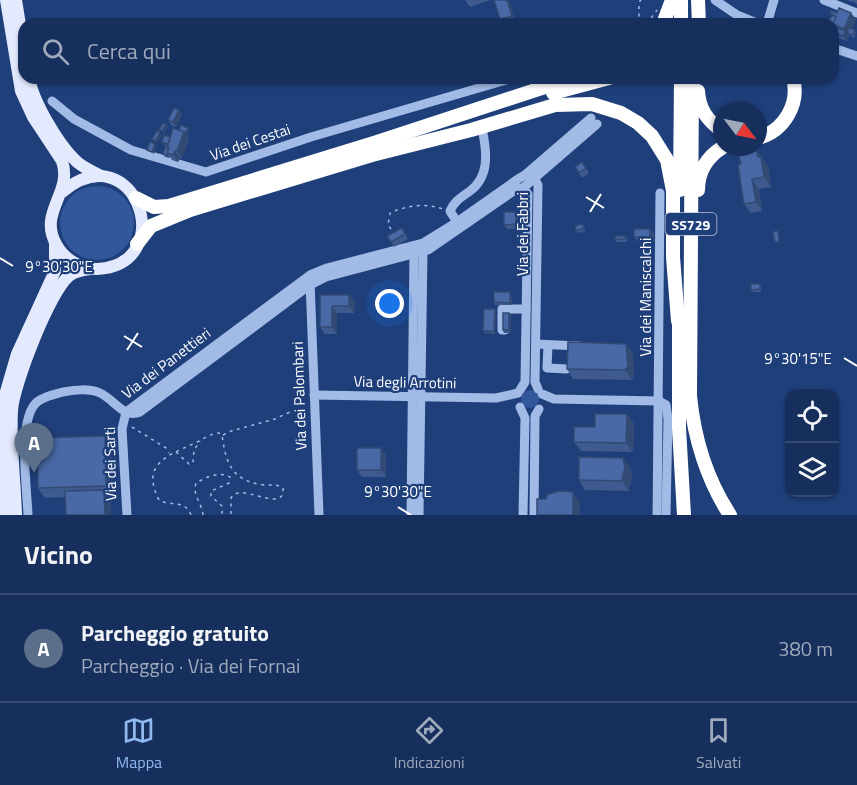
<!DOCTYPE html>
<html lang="it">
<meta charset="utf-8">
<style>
:root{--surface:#172f5c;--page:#203762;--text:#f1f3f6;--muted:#9ea9bb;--line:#364a72;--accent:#90b9f0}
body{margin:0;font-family:"Titillium Web",sans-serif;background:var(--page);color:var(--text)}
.controls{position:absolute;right:18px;bottom:18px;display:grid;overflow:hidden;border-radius:12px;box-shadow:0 2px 4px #0004}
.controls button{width:54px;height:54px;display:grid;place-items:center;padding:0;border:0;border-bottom:2px solid var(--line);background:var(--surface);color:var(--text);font:30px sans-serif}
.compass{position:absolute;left:713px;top:102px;width:54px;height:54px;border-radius:50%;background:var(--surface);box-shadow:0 2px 4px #0004;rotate:122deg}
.you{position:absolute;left:390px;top:304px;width:21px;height:21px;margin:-15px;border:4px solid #fff;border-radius:50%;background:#1a73e8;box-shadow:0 0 0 9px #1a73e833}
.badge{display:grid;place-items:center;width:39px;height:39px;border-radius:50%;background:var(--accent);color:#fff;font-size:20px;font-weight:700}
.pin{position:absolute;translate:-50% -50px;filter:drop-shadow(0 2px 3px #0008)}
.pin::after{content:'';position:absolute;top:32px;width:21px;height:18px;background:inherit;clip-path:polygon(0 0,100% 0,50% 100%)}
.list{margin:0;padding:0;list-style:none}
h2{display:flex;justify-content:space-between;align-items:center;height:78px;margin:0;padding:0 24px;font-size:26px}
h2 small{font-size:20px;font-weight:400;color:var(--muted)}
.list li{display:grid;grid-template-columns:39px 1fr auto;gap:18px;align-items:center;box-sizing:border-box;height:108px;padding:0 24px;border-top:2px solid var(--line)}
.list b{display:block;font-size:22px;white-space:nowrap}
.list p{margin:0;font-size:20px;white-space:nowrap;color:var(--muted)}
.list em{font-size:20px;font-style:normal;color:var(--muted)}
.icon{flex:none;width:33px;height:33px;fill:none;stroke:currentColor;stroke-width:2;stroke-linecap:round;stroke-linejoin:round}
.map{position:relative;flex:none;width:857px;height:515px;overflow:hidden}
.search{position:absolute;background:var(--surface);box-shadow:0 2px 4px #0004;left:18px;right:18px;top:18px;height:66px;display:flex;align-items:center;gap:15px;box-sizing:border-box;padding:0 21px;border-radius:18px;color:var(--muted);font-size:22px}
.sheet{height:186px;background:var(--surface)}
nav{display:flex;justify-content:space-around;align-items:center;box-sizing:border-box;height:84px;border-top:2px solid var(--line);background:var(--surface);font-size:16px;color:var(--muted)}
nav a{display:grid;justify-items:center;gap:3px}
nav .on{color:var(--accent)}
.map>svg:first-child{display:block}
.green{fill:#32579a}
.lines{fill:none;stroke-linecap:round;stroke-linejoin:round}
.path{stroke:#a1bae6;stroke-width:1.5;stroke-dasharray:3 4.5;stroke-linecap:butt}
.minor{stroke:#a1bae6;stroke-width:9}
.major{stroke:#e3eafd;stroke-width:12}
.highway{stroke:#fff;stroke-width:14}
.wall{fill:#3e5a8e}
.shaded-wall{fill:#324a74}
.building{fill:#4869a5;stroke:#324a74;stroke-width:1.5}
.ticks{fill:none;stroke:#fff;stroke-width:2}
.labels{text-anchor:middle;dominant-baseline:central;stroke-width:4.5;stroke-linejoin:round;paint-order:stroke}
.shield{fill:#1f3f7b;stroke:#bcc5d7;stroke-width:1.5}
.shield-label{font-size:14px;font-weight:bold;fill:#fff}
.street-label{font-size:15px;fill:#fff;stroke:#1f3f7b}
.ticks-label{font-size:15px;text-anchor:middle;fill:#fff;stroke:#1f3f7b;stroke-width:4.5;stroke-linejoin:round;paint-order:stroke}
</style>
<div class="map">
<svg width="857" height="515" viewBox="0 0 857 515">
<rect width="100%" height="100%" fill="#1f3f7b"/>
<g class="green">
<circle cx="97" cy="223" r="37"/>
<circle cx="530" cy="399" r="9"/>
</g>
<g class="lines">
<g class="path">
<path d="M639,24V2L641,0"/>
<path d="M647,24L657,10"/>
<path d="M391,229L388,225L390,213C407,205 426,203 443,209"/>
<path d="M132,427L166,448L169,453"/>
<path d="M223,435L231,431L275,419L292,411L306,412"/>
<path d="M176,452L189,464L193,463L194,450L200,441"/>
<path d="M191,515C185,499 171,507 159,500C141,465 166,456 193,444C202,440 211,433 219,433L222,435C226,464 232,481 264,485C272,485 276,484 283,488C286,511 250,490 239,493C235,493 233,495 231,498V515"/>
<path d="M203,515C202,503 192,495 196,483C206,477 219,471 230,477L229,483L211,491V496L222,506V515"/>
</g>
<g class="minor">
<path d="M715,0L737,15L759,24"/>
<path d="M824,0L857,13"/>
<path d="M767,24L774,0"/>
<path d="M833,48L857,56"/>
<path d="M52,101L74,119L131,150L206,172L311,137L513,78"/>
<path d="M525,175L591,118"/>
<path d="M457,222L450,211C454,201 462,197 470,191C489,177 487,154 483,133"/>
<path d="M310,281L319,515"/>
<path d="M505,330H502V309H526"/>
<path d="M536,344L579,346"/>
<path d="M548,345L547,368L567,369"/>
<path d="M520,390L525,382L528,194L523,188"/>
<path d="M542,394L554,399L659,401"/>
<path d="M314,395L496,398L518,393"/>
<path d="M659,401L666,405L668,419L666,515"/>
<path d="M520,407L525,418L523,515"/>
<path d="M126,412L310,275L327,268L423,243L457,222L518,179L525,175L534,178L538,185L535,382L538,389"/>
<path d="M126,412L122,429L127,515"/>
<path d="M28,515C27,489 17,419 37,402C44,396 55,394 63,392C75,390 89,388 100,393C114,399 123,419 140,412L310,285L326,277L428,250L518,188H523L597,124"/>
<path d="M411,515L414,253L415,250"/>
<path d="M419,515L423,252L420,249"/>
<path d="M534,515L535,416L539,409"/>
<path d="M657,515C659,408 659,301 660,193"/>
</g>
<g class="major">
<path d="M6,0L21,91L33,117L62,161C73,193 38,212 56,244C64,259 80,269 97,269C180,265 136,131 62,192"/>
<path d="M16,0L24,50"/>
<path d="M29,78C33,101 57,142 74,159C81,167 92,171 101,176"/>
<path d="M5,515L2,428L5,395L17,354L55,271V244"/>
<path d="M16,515C15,480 10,444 12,410C14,384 50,291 69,276C75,271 82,270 90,269"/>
</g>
<g class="highway">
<path d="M698,0L699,24"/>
<path d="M663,24L672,0"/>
<path d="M681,24V0"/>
<path d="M692,78L690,396C694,437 707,480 730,515"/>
<path d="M698,91C699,109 707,120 722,131"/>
<path d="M553,93L609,78"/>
<path d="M758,138C784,131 800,104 793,78"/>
<path d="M680,190L681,78"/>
<path d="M698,190C698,171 707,157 723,147"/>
<path d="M136,198L154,207L169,206L374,143L572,78"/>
<path d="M137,244L151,226L190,210L372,155L471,130L555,105L592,104L621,113L638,123L652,136L667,160L673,191V257L678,321"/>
<path d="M679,314V428L684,515"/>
</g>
</g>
<g class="wall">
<path d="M465,0H491L470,7Z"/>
<path d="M509,0L515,20L501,21L500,19Z"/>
<path d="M848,0H857V5L856,3L849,1Z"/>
<path d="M830,13H851L856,20L852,29L856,33L854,38L849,35L847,41L833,36V24L832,15Z"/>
<path d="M179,110L182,115L176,127L171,125L168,120Z"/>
<path d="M179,130H189L187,136L189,139L182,158H180L178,162L172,160L170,157V158L165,157L163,154L166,147L162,142L170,137Z"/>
<path d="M757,151L768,166L771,187L759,189L762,211L751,213L744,204L741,164Z"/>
<path d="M582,162L589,173L582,178L575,167Z"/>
<path d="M516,212L520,217V229H507L504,225Z"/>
<path d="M584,226L585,231L578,233L576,231Z"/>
<path d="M650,229L654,234V242H638L634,237Z"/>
<path d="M405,233L408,239L394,247L391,242Z"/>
<path d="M627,238V242H617L615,239Z"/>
<path d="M760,284L761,286V292H753L751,290Z"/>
<path d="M510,292L511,295L512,305H495L494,302Z"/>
<path d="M320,295L355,302L354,313H337V334H325L320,327Z"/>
<path d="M495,309L496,312L495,334L485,333L483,331Z"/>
<path d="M511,315V333H504L503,330Z"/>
<path d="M626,344L633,354L634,376L632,380L573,379L567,369Z"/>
<path d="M627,414L634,424L633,452L581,451L574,442L595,427Z"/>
<path d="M111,445L113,496H108L111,499L65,497L45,498L38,488Z"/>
<path d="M386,455V477H362L357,470Z"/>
<path d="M630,467L632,477L629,491L585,490L579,480Z"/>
</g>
<g class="shaded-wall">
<path d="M507,0H509L515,20L512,16Z"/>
<path d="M851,13L856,20L850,34L847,33L849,36L844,29Z"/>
<path d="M845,31L849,36L847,41L843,36Z"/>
<path d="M179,110L182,115L176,127L173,122Z"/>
<path d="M166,124L168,127L164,134L162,131Z"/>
<path d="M188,128L189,130L187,136L185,134Z"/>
<path d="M184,132L189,139L182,158L177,151Z"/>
<path d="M160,133L162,136L157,143L155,141Z"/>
<path d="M155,144L157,146L154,154L152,152Z"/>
<path d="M175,151L180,158L178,162L173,155Z"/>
<path d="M757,151L768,166L771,187L764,177Z"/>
<path d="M752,179L759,189L762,211L756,202Z"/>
<path d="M516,212L520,217V229L516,224Z"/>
<path d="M650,229L654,234V242L650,237Z"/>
<path d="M510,292L511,295L512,305L510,303Z"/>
<path d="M349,295L355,302L354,313L349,306Z"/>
<path d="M332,306L337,313V334L332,327Z"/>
<path d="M495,309L496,312L495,334L494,331Z"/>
<path d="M509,313L511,315V333L509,330Z"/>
<path d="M626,344L633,354L634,376L632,380L625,370Z"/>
<path d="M627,414L634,424L633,452L626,443Z"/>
<path d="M105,436L111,445L113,496L106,486Z"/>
<path d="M381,448L386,455V477L381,470Z"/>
<path d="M623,458L630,467L632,477L629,491L622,481Z"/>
<path d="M104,490L111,499V515H105Z"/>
<path d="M573,492L580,502V515H573Z"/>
</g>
<g class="building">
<path d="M494,0H507L512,16L500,19Z"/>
<path d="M839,8L851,13L844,29L833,24L836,16L830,13L831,11L837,13Z"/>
<path d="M832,15L836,17L833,24H828Z"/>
<path d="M513,18L515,24H501V22Z"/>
<path d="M480,19L481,24H473L472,21Z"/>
<path d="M489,21L490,24H482V23Z"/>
<path d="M833,25L834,27L845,31L843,36L833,32Z"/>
<path d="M849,28L855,30L853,35L847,33Z"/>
<path d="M174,108L179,110L173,122L168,120Z"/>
<path d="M163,123L166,124L162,131L159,130Z"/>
<path d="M181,125L188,128L185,134L184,132L179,130Z"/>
<path d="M173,128L184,132L177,151H175L173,155L167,153L169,148H167Z"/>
<path d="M157,131L160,133L155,141L152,139Z"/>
<path d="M164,135L170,137L168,144L162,142Z"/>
<path d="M150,142L155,144L152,152L147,150Z"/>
<path d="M166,145L168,146L167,148L168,149L167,153L168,156L163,154Z"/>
<path d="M757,151L758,157H761L764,177L752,179L756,202L744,204L738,165L741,164L739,156Z"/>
<path d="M582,162L586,168L579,173L575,167Z"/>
<path d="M504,212H516V224L504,225Z"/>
<path d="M582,224L584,228L576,231L575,226Z"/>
<path d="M402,228L405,234L391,242L387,236Z"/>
<rect x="634" y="229" width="16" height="8"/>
<path d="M778,231L779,242H775L773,232Z"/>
<rect x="615" y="236" width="10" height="3"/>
<path d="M751,284H760V289L751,290Z"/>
<path d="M494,292H510V303L494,302Z"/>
<path d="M320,295H349V306H332V327H320Z"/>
<path d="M484,309H495L494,331H483Z"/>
<rect x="503" y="313" width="6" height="17"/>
<path d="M568,342L626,344L628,366L625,370L567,369Z"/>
<path d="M595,414H627L626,443L574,442V427H595Z"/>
<path d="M105,436L106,486L38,488L37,438Z"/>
<rect x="357" y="448" width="24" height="22"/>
<path d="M579,457L623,458L625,467L622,481L579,480Z"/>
<path d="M104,490L105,515H66L65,491Z"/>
<path d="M558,491L573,492V515H537V499H546L547,495Z"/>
</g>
<path class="ticks" d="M586,197L604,208M590,212L601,194M0,258L13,266M124,336L142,347M127,350L138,333M844,358L857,366M398,507L411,515"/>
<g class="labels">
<rect class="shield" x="665.5" y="213" width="51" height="22" rx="4.5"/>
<g class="shield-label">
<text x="691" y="224">SS729</text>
</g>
<g class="street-label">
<text transform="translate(250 142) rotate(-19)">Via dei Cestai</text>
<text transform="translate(522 234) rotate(-90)">Via dei Fabbri</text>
<text transform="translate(645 297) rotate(-90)">Via dei Maniscalchi</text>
<text transform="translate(166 363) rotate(-37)">Via dei Panettieri</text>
<text transform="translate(405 382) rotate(1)">Via degli Arrotini</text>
<text transform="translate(299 396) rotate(-92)">Via dei Palombari</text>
<text transform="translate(110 464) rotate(-91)">Via dei Sarti</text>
</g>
</g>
<g class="ticks-label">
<text x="59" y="272">9°30'30"E</text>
<text x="798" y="364">9°30'15"E</text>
<text x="398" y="497">9°30'30"E</text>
</g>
</svg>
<div class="controls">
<button><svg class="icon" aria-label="locate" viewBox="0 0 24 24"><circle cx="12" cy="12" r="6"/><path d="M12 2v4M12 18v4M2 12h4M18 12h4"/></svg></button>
<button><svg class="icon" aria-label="layers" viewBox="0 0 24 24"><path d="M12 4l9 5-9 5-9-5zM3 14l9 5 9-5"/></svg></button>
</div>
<svg class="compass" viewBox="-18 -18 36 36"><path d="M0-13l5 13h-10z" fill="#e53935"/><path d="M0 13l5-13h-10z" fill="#9ea9bb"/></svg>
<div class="you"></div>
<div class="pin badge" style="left:34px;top:473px;background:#5c6f8a">A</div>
<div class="search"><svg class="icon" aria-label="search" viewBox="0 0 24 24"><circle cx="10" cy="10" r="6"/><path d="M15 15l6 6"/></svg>Cerca qui</div>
</div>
<section class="sheet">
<h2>Vicino<small></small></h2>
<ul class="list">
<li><span class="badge" style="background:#5c6f8a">A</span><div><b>Parcheggio gratuito</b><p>Parcheggio · Via dei Fornai</p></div><em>380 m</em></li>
</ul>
</section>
<nav>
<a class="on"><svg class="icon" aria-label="map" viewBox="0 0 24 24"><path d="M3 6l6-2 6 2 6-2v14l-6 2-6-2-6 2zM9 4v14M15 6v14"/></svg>Mappa</a>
<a><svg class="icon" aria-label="directions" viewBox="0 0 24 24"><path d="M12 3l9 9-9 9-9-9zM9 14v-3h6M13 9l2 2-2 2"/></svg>Indicazioni</a>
<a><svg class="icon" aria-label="saved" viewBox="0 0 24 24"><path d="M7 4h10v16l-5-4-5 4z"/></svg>Salvati</a>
</nav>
